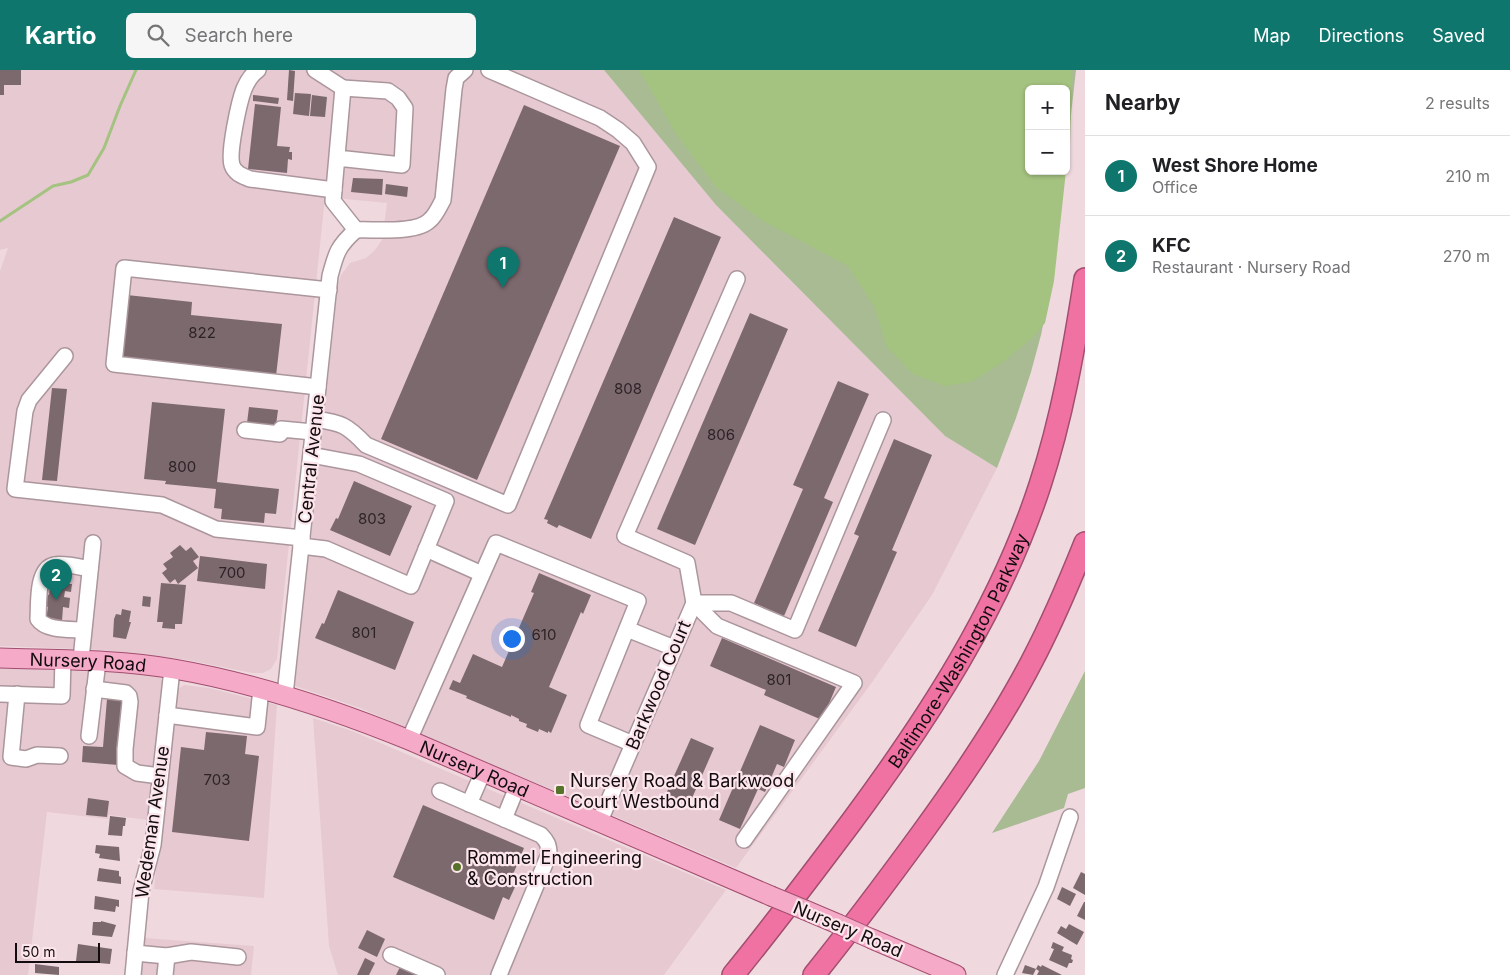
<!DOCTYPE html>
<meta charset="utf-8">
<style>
:root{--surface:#fff;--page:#f6f6f6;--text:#202124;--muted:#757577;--line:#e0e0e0;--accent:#0f766e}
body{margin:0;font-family:Inter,sans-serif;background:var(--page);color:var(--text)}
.controls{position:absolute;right:15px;top:15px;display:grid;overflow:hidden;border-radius:8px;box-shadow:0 1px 4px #0004}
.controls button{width:45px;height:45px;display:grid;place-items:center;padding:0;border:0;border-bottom:1px solid var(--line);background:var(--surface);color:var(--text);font:25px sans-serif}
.scale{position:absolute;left:15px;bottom:12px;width:85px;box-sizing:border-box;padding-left:5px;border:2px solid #130c0e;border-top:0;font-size:14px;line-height:18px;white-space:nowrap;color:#130c0e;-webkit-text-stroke:4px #fce6ec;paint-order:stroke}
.you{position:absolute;left:511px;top:568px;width:18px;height:18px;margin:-12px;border:4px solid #fff;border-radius:50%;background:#1a73e8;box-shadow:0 0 0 8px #1a73e833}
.badge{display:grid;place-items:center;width:32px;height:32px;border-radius:50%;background:var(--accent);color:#fff;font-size:16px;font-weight:700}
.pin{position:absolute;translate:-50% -41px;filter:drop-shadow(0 1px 2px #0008)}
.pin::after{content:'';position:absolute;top:26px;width:18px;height:15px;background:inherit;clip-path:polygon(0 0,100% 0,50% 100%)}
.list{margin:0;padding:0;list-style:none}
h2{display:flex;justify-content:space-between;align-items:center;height:65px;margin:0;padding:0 20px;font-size:21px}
h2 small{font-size:16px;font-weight:400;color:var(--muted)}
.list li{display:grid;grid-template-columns:32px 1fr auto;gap:15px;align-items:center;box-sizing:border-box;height:80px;padding:0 20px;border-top:1px solid var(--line)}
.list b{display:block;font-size:19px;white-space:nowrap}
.list p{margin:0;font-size:16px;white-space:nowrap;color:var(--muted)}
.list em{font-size:16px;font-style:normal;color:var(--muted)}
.icon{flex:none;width:28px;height:28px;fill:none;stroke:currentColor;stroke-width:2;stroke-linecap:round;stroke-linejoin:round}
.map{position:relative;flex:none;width:1085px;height:905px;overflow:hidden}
header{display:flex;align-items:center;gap:30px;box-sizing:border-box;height:70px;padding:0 25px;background:var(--accent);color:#fff}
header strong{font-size:24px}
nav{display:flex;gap:28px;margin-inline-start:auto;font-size:18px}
.search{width:350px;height:45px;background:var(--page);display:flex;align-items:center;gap:12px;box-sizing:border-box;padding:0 18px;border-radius:8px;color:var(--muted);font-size:19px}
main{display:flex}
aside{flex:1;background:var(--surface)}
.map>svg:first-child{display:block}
.built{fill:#e7c9d2}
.green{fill:#a8bb93}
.water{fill:#a4c280}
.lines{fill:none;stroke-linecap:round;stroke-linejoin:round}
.stream{stroke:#a4c280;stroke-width:3}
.building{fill:#7c696e}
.minor-casing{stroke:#ab969c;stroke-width:18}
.major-casing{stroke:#a24e6e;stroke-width:21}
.highway-casing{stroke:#a24e6e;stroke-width:24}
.minor{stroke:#fff;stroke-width:15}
.major{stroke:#f5aac7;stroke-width:19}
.highway{stroke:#ef72a2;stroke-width:21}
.major-bridge-casing{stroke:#a24e6e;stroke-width:21;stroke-linecap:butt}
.major-bridge{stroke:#f5aac7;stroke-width:19}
.poi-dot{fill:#557429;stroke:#fce6ec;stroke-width:2}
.labels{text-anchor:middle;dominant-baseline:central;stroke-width:4.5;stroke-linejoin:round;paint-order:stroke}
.number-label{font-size:15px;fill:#2d2326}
.street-label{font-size:18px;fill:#130c0e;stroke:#fce6ec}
.poi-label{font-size:18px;fill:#130c0e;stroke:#fce6ec;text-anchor:start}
</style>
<header>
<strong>Kartio</strong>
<div class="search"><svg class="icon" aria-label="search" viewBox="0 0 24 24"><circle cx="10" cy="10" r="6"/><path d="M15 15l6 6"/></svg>Search here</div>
<nav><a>Map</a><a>Directions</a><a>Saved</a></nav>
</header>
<main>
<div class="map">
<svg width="1085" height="905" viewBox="0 0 1085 905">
<rect width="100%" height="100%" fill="#efd9df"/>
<g class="built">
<path d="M0,0H604L716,135L945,366L997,398L932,525L873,611L736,798L360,638L295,616L338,216L341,205L350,193L366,188L375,180L382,170L387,133L325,127L277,589L271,599L263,603H252L188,590L102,580L0,576V201L8,178L0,180Z"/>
<path d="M0,598L155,604L160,607L162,611L148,750L109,745L108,749L47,742L28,905H0Z"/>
<path d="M184,615L209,618L277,635L264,828L154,819L174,628L178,619Z"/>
<path d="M313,648L352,661L726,820L664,905H338L329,876Z"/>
<path d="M145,868L254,876L251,905H141Z"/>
</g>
<g class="green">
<path d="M604,0H1076L1066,89V19H1029V101L1054,201L1041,265L1031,302L1016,348L997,398L945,366L716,135Z"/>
<path d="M1085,601V718L1068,724L1064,738L992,763L1039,691Z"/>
</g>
<path class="water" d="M639,0H1072L1070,74L1066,100V19H1029V101H1066L1054,211L1045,253L1030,270L1002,293L971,312L945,316L913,304L887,277L875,238L848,196L763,151L716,117L677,65Z"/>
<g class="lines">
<path class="stream" d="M0,151L53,116L71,112L88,105L104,78L120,36L136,0"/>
</g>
<g class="building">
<path d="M0,0H21V15H4V25H0Z"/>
<path d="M289,0L295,1L293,31L287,30Z"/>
<path d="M295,23L311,24L309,46L293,44Z"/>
<path d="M253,25L279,28L278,34L253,31Z"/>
<path d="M312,25L327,27L325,47L310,46Z"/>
<path d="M255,34L281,37L277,76L290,77L289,82H292V90L288,89L287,103L248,99Z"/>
<path d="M524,35L620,76L477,410L381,369Z"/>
<path d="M353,108L383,109L382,125L351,122Z"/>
<path d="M386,114L408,117L407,127L385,124Z"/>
<path d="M674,147L721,167L591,469L559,455L557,458L547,453L548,450L544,449Z"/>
<path d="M127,225L192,232L191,245L282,254L276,306L120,289Z"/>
<path d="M750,243L788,259L695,475L657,459Z"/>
<path d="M838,311L869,324L824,428L833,432L784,546L754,533L803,419L793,415Z"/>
<path d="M52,318L67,319L57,411L42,410Z"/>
<path d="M152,332L225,339L217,412L279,419L276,444L265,443L264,453L221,449L222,439L214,438L216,419L165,414L166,411L144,409Z"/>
<path d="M249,337L278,340L276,355L247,353Z"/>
<path d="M894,369L932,385L892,480L897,482L856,577L818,561L859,466L854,464Z"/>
<path d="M354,411L412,436L390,486L330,460L336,448L338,449Z"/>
<path d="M180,475L186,481L191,477L199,487L193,491L198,498L178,514L175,509L170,513L162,503L167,499L163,494L173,487L170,483Z"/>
<path d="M200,486L267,494L265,519L197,511Z"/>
<path d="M539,503L591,525L583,544L581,542L549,617L567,625L551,663L548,661V663L539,659L538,662L526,657L527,654L519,651V649L511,645V647L466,628L467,626L449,619L453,610L460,613L473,584L502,597L534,523L531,522Z"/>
<path d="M51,510L66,511V514H72L71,522L65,521L64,527L70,528L69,538L63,537L62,551L46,549L48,537L45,536L46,524L49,525Z"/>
<path d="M161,513L186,515L182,554H175V559L162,558L163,552H157Z"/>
<path d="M338,520L414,552L395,600L315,568L322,553L324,554Z"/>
<path d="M143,526L151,527L150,537L142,536Z"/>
<path d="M122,539L131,541L129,552H131L126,569L113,567L114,549L116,544L121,545Z"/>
<path d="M722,568L836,617L822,650L764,625L766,620L710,596Z"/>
<path d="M107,629L125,631L118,695L82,692L83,676L103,677Z"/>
<path d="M760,655L795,670L784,697L777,694L765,722L758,719L740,759L719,750Z"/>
<path d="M206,662L247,666L245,684L259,686L249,771L172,762L181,677L204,680Z"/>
<path d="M691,668L714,678L689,735L666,724Z"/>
<path d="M88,728L109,731L107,747L86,745Z"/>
<path d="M423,735L524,778L509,814L515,817L509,830L503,827L494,850L393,807Z"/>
<path d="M110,746L126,748L125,756H123L122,766L108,765Z"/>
<path d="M96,775L119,777L120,791L99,788L100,784L95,783Z"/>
<path d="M99,798L119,801V806L121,807V814L97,811Z"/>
<path d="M1081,802L1085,804V825L1073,818Z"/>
<path d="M1062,817L1076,824L1070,836L1057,829Z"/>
<path d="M95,826L119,830V837L116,836L115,842L94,839Z"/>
<path d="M1084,832H1085V850L1077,846Z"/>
<path d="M101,851L116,855L112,867L92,865L93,852H101Z"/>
<path d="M1069,854L1084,862L1077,875L1057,863L1061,856L1066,859Z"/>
<path d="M367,860L385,869L377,887L358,878Z"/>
<path d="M1053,872L1064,877L1062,881L1072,885L1071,889L1073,890L1072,893H1069L1067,898L1049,890L1054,879L1051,878Z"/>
<path d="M78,874L112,879L110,894L76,891Z"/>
<path d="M365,888L375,893L369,905H357Z"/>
<path d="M35,894L59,897V905L35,903Z"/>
<path d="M1025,895L1036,899L1033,905L1022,903Z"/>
<path d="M1038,895L1041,897L1042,895L1062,905H1037L1039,901L1036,899Z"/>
<path d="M400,897L419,905H396Z"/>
</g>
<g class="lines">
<defs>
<g id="minor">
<path d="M258,0C252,4 247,12 244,19C239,32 228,83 232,95C235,104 243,106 250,109L334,120"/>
<path d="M315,0L343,18"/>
<path d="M337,88L402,95L405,38L398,28L388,21L343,18L333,131L356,160"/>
<path d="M356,160C374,159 417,164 430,150C436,145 439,137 443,130L454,19L456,8L465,0"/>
<path d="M737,209L625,466L687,493L694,533L717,556L854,613L744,770"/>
<path d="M65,286L29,330L25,341L15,419L162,435L216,459L302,468"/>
<path d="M318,317L114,294L124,198L329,220"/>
<path d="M315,349C342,353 347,355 366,375L508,435L648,97L633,73L618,60L600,48L489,0"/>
<path d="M245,360L280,364L281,359L313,362"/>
<path d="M301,476L326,479L411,516L446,431L359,394L311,385"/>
<path d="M426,479L482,504"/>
<path d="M694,533H731L795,560L883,350"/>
<path d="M627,559L674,578"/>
<path d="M83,560C70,559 46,561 38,549C39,535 36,499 54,495C65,493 79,497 90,499"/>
<path d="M81,589L93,473"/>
<path d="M94,619L126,623L129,626L130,632L125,679V696L137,703L160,706"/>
<path d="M0,624L62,626L63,589"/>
<path d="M17,624L11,687L26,689L37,685L60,686"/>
<path d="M285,625L330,206C336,183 338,176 356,160"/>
<path d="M167,645L257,657L261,619"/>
<path d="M89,666L98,591"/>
<path d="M409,670L496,473L638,531L588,655L633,674"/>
<path d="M440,721L541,765C547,771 549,775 549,784L499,905"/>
<path d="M469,734L483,702"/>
<path d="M504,749L517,717"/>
<path d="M599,753L694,533"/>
<path d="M135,883L167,886L191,882L238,887"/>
<path d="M391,885L437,905"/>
<path d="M133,905L141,821L153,775L172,599"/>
<path d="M165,905L167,886"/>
<path d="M1005,905L1046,817L1070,747"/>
</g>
<g id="major">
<path id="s1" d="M0,588C58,590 116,589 174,599C255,613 333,639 409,670L771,826"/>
<path d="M805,840L838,854"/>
<path d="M872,869L956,905"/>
</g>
<g id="highway">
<path id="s2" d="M733,905C774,855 813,803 852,751C929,647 1000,538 1040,415C1062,348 1074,279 1085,209"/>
<path d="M814,905C851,859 887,811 922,763C962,708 1001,651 1032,591C1052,553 1069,513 1085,473"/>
</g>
</defs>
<use href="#minor" class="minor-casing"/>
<use href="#major" class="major-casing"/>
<use href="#highway" class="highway-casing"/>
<use href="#minor" class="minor"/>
<use href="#major" class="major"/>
<use href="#highway" class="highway"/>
<defs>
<g id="major-bridge">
<path d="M771,826L805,840"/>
<path d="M838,854L872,869"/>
</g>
</defs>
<use href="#major-bridge" class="major-bridge-casing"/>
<use href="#major-bridge" class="major-bridge"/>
</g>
<g class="poi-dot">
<rect x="555" y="715" width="10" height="10" rx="2.5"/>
<circle cx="457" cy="797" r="5"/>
</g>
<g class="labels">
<g class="number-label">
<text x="202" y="262">822</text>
<text x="628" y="318">808</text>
<text x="721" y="364">806</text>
<text x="182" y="396">800</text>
<text x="372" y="448">803</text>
<text x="232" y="502">700</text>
<text x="364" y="562">801</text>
<text x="544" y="564">610</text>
<text x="779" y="609">801</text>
<text x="217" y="709">703</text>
</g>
<g class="street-label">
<text transform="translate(311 389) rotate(-84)">Central Avenue</text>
<text stroke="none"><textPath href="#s2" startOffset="396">Baltimore-Washington Parkway</textPath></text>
<text stroke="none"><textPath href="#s1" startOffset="88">Nursery Road</textPath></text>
<text transform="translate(658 615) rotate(-67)">Barkwood Court</text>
<text stroke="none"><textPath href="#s1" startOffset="492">Nursery Road</textPath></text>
<text transform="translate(152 752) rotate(-82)">Wedeman Avenue</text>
<text transform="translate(848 859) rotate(23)">Nursery Road</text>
</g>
<g class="poi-label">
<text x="570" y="710">Nursery Road &amp; Barkwood<tspan x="570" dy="21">Court Westbound</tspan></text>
<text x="467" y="787">Rommel Engineering<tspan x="467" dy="21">&amp; Construction</tspan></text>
</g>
</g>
</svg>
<div class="controls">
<button>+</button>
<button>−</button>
</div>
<div class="scale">50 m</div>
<div class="you"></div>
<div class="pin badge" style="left:503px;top:218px">1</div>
<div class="pin badge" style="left:56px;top:530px">2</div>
</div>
<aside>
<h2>Nearby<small>2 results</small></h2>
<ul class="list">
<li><span class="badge">1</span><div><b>West Shore Home</b><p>Office</p></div><em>210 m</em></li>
<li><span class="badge">2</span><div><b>KFC</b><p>Restaurant · Nursery Road</p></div><em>270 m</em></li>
</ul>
</aside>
</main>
